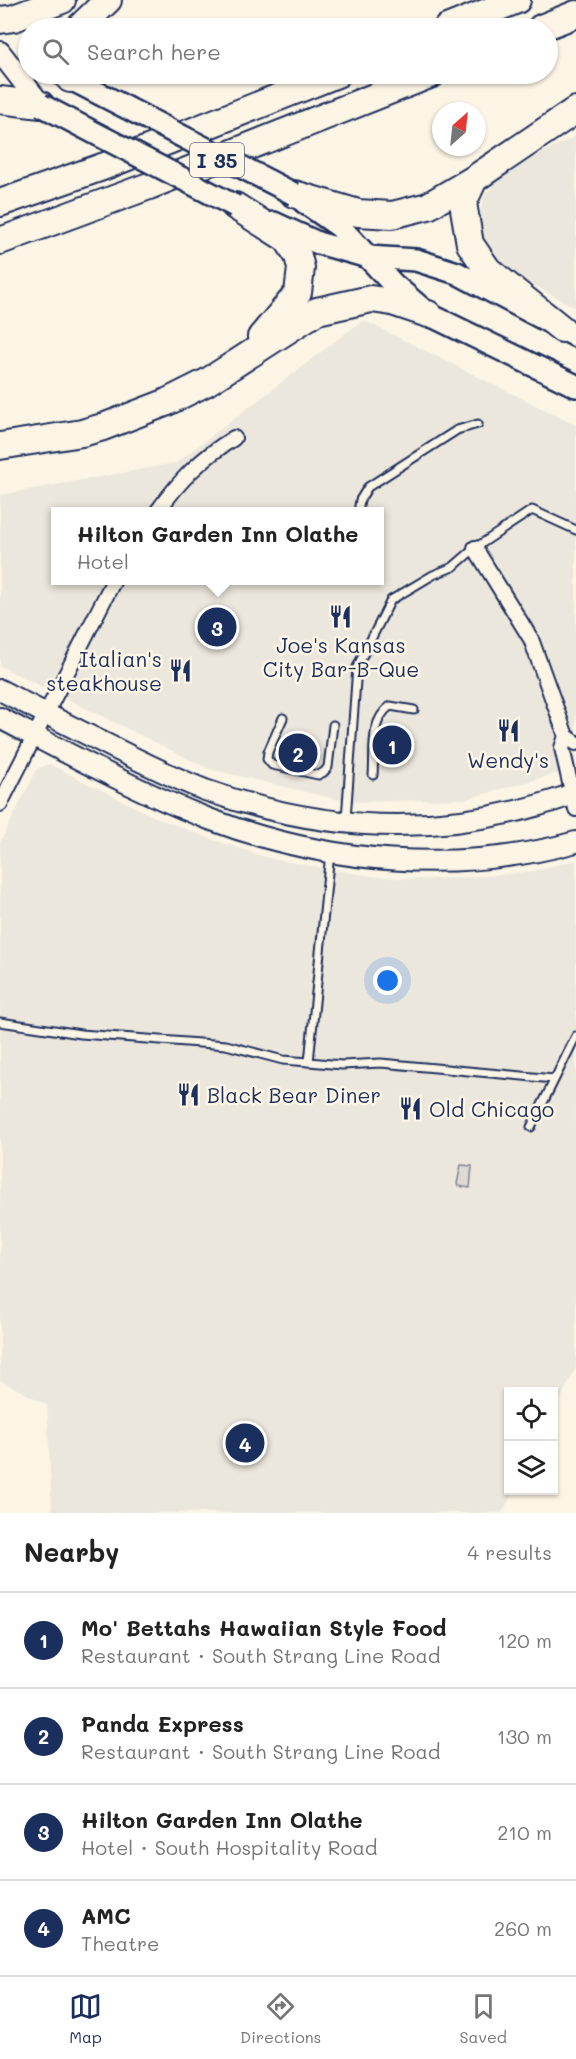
<!DOCTYPE html>
<meta charset="utf-8">
<style>
:root{--surface:#fff;--page:#f2f2f2;--text:#222;--muted:#767676;--line:#e0e0e0;--accent:#1b2f5e}
body{margin:0;font-family:Mali,sans-serif;background:var(--page);color:var(--text)}
.controls{position:absolute;right:18px;bottom:18px;display:grid;overflow:hidden;border-radius:0px;box-shadow:0 2px 4px #0004}
.controls button{width:54px;height:54px;display:grid;place-items:center;padding:0;border:0;border-bottom:2px solid var(--line);background:var(--surface);color:var(--text);font:30px sans-serif}
.compass{position:absolute;left:432px;top:102px;width:54px;height:54px;border-radius:50%;background:var(--surface);box-shadow:0 2px 4px #0004;rotate:27deg}
.you{position:absolute;left:388px;top:981px;width:21px;height:21px;margin:-15px;border:4px solid #fff;border-radius:50%;background:#1a73e8;box-shadow:0 0 0 9px #1a73e833}
.badge{display:grid;place-items:center;width:39px;height:39px;border-radius:50%;background:var(--accent);color:#fff;font-size:20px;font-weight:700}
.pin{position:absolute;translate:-50% -50%;border:3px solid #fff;box-shadow:0 2px 6px #0006}
.popup{position:absolute;left:51px;top:507px;width:333px;height:78px;box-sizing:border-box;display:grid;place-content:center;border-radius:0px;background:var(--surface);filter:drop-shadow(0 2px 4px #0005);font-size:20px;white-space:nowrap;color:var(--muted)}
.popup b{font-size:22px;color:var(--text)}
.popup::after{content:'';position:absolute;left:50%;top:100%;margin-left:-12px;border:12px solid transparent;border-top-color:var(--surface)}
.list{margin:0;padding:0;list-style:none}
h2{display:flex;justify-content:space-between;align-items:center;height:78px;margin:0;padding:0 24px;font-size:26px}
h2 small{font-size:20px;font-weight:400;color:var(--muted)}
.list li{display:grid;grid-template-columns:39px 1fr auto;gap:18px;align-items:center;box-sizing:border-box;height:96px;padding:0 24px;border-top:2px solid var(--line)}
.list b{display:block;font-size:22px;white-space:nowrap}
.list p{margin:0;font-size:20px;white-space:nowrap;color:var(--muted)}
.list em{font-size:20px;font-style:normal;color:var(--muted)}
.icon{flex:none;width:33px;height:33px;fill:none;stroke:currentColor;stroke-width:2;stroke-linecap:round;stroke-linejoin:round}
.map{position:relative;flex:none;width:576px;height:1513px;overflow:hidden}
.search{position:absolute;background:var(--surface);box-shadow:0 2px 4px #0004;left:18px;right:18px;top:18px;height:66px;display:flex;align-items:center;gap:15px;box-sizing:border-box;padding:0 21px;border-radius:33px;color:var(--muted);font-size:22px}
.sheet{height:462px;background:var(--surface)}
nav{display:flex;justify-content:space-around;align-items:center;box-sizing:border-box;height:84px;border-top:2px solid var(--line);background:var(--surface);font-size:16px;color:var(--muted)}
nav a{display:grid;justify-items:center;gap:3px}
nav .on{color:var(--accent)}
.map>svg:first-child{display:block}
.built{fill:#ece7dc;fill-rule:evenodd}
.green{fill:#dfdbd4;stroke:#7d8599;stroke-width:1.5}
.lines{fill:none;stroke-linecap:round;stroke-linejoin:round}
.service-casing{stroke:#1b2f5e;stroke-width:11}
.minor-casing{stroke:#1b2f5e;stroke-width:18}
.secondary-casing{stroke:#1b2f5e;stroke-width:24}
.primary-casing{stroke:#1b2f5e;stroke-width:26}
.motorway-casing{stroke:#1b2f5e;stroke-width:30}
.service{stroke:#fcf5e5;stroke-width:7}
.minor{stroke:#fcf5e5;stroke-width:14}
.secondary{stroke:#fcf5e5;stroke-width:20}
.primary{stroke:#fcf5e5;stroke-width:21}
.motorway{stroke:#fcf5e5;stroke-width:26}
.primary-bridge-casing{stroke:#1b2f5e;stroke-width:26;stroke-linecap:butt}
.primary-bridge{stroke:#fcf5e5;stroke-width:21}
.labels{text-anchor:middle;dominant-baseline:central;stroke-width:5;stroke-linejoin:round;paint-order:stroke}
.shield{fill:#fcf5e5;stroke:#5e6a86;stroke-width:1.5}
.shield-label{font-size:20px;font-weight:bold;fill:#1b2f5e}
.poi-label{font-size:21px;fill:#1b2f5e;stroke:#fcf5e5}
</style>
<div class="map">
<svg width="576" height="1513" viewBox="0 0 576 1513">
<rect width="100%" height="100%" fill="#fcf5e5"/>
<filter id="ink" filterUnits="userSpaceOnUse"><feTurbulence type="fractalNoise" baseFrequency=".0167" numOctaves="2"/><feDisplacementMap in="SourceGraphic" scale="12" xChannelSelector="R" yChannelSelector="G"/><feConvolveMatrix kernelMatrix="1 2 1 2 8 2 1 2 1" color-interpolation-filters="sRGB"/></filter>
<g filter="url(#ink)">
<g class="built">
<path d="M576,136V308L502,268L489,255L477,228L484,195L505,171Z"/>
<path d="M363,320L576,425V768L467,799L348,802L209,769L0,666V495L176,463ZM55,512H379V580H55Z"/>
<path d="M49,764L157,818L217,841L272,859L371,876L415,879L458,878L498,875L533,871L576,860V1368L554,1412V1392H508V1490L514,1491L502,1513H52L47,1405L0,1380V843L37,769Z"/>
</g>
<path class="green" d="M461,1165L472,1166L470,1188L458,1186L457,1184Z"/>
<g class="lines">
<defs>
<g id="service">
<path d="M358,512L360,500L368,487L457,430L478,424"/>
<path d="M283,718L268,752L267,759L272,765L318,775L324,772L328,767L333,725"/>
<path d="M373,775C375,751 369,722 390,706L414,710"/>
<path d="M346,819L357,667L391,600L433,575L453,567L475,548L532,510L576,530"/>
<path d="M0,1022L81,1034L226,1045L283,1060L309,1062L342,1065L381,1063L554,1079"/>
<path d="M309,1062L330,853"/>
<path d="M531,1127L576,1036"/>
</g>
<g id="minor">
<path d="M157,512C180,480 200,459 234,438"/>
<path d="M475,548L531,639L566,736L576,743"/>
<path d="M566,736L562,748L576,809"/>
<path d="M0,804L114,580"/>
</g>
<g id="secondary">
<path d="M0,52L41,105"/>
<path d="M0,690C38,710 76,729 114,748C144,763 174,778 205,790C328,834 453,838 576,793"/>
<path d="M0,718C69,754 137,791 209,819C325,863 456,875 576,842"/>
</g>
<g id="primary">
<path d="M61,74L100,94"/>
<path d="M304,202L340,227L393,284L428,314L576,386"/>
<path d="M274,223L318,243L368,257L416,260L457,273L576,336"/>
</g>
<g id="motorway">
<path d="M0,20L14,18L62,0"/>
<path d="M79,28L108,0"/>
<path d="M447,28L517,0"/>
<path d="M541,28L576,14"/>
<path d="M70,74V79"/>
<path d="M0,100L41,105"/>
<path d="M474,179L463,203L470,244L488,270L562,329"/>
<path d="M294,194L358,213L392,215L428,206L474,179L576,110"/>
<path d="M0,203L105,166L337,74"/>
<path d="M235,206L287,239L298,256L301,268L298,293L261,337"/>
<path d="M0,241L149,186L432,74"/>
<path d="M0,446L82,433L103,427L165,403L207,382L317,311L371,299L392,302L428,314"/>
</g>
</defs>
<use href="#service" class="service-casing"/>
<use href="#minor" class="minor-casing"/>
<use href="#secondary" class="secondary-casing"/>
<use href="#primary" class="primary-casing"/>
<use href="#motorway" class="motorway-casing"/>
<use href="#service" class="service"/>
<use href="#minor" class="minor"/>
<use href="#secondary" class="secondary"/>
<use href="#primary" class="primary"/>
<use href="#motorway" class="motorway"/>
<defs>
<g id="primary-bridge">
<path d="M100,94L294,194"/>
<path d="M41,105L235,206"/>
</g>
</defs>
<use href="#primary-bridge" class="primary-bridge-casing"/>
<use href="#primary-bridge" class="primary-bridge"/>
</g>
</g>
<defs>
<symbol id="restaurant-bare" viewBox="-9 -9 18 18"><path d="M-5-6h1v4h1v-4h1v4h1v-4h1v5L-1.5 .5V6h-2V.5L-5-1ZM5-6V6H3V1.5H1.5Q1.5-4 5-6Z" fill="#1b2f5e" stroke="#fcf5e5" stroke-width="2.5" paint-order="stroke"/></symbol>
</defs>
<g fill-rule="evenodd">
<use href="#restaurant-bare" x="324" y="600" width="33" height="33"/>
<use href="#restaurant-bare" x="164" y="654" width="33" height="33"/>
<use href="#restaurant-bare" x="492" y="714" width="33" height="33"/>
<use href="#restaurant-bare" x="172" y="1078" width="33" height="33"/>
<use href="#restaurant-bare" x="394" y="1092" width="33" height="33"/>
</g>
<g class="labels">
<rect class="shield" x="190" y="143" width="54" height="34" rx="4.5"/>
<g class="shield-label">
<text x="217" y="160">I 35</text>
</g>
<g class="poi-label">
<text x="341" y="644">Joe's Kansas<tspan x="341" dy="24">City Bar-B-Que</tspan></text>
<text x="162" y="658" text-anchor="end">Italian's<tspan x="162" dy="24">steakhouse</tspan></text>
<text x="508" y="759">Wendy's</text>
<text x="207" y="1094" text-anchor="start">Black Bear Diner</text>
<text x="429" y="1108" text-anchor="start">Old Chicago</text>
</g>
</g>
</svg>
<div class="controls">
<button><svg class="icon" aria-label="locate" viewBox="0 0 24 24"><circle cx="12" cy="12" r="6"/><path d="M12 2v4M12 18v4M2 12h4M18 12h4"/></svg></button>
<button><svg class="icon" aria-label="layers" viewBox="0 0 24 24"><path d="M12 4l9 5-9 5-9-5zM3 14l9 5 9-5"/></svg></button>
</div>
<svg class="compass" viewBox="-18 -18 36 36"><path d="M0-13l5 13h-10z" fill="#e53935"/><path d="M0 13l5-13h-10z" fill="#767676"/></svg>
<div class="you"></div>
<div class="pin badge" style="left:392px;top:745px">1</div>
<div class="pin badge" style="left:298px;top:753px">2</div>
<div class="pin badge" style="left:217px;top:627px">3</div>
<div class="popup"><b>Hilton Garden Inn Olathe</b>Hotel</div>
<div class="pin badge" style="left:245px;top:1443px">4</div>
<div class="search"><svg class="icon" aria-label="search" viewBox="0 0 24 24"><circle cx="10" cy="10" r="6"/><path d="M15 15l6 6"/></svg>Search here</div>
</div>
<section class="sheet">
<h2>Nearby<small>4 results</small></h2>
<ul class="list">
<li><span class="badge">1</span><div><b>Mo' Bettahs Hawaiian Style Food</b><p>Restaurant · South Strang Line Road</p></div><em>120 m</em></li>
<li><span class="badge">2</span><div><b>Panda Express</b><p>Restaurant · South Strang Line Road</p></div><em>130 m</em></li>
<li><span class="badge">3</span><div><b>Hilton Garden Inn Olathe</b><p>Hotel · South Hospitality Road</p></div><em>210 m</em></li>
<li><span class="badge">4</span><div><b>AMC</b><p>Theatre</p></div><em>260 m</em></li>
</ul>
</section>
<nav>
<a class="on"><svg class="icon" aria-label="map" viewBox="0 0 24 24"><path d="M3 6l6-2 6 2 6-2v14l-6 2-6-2-6 2zM9 4v14M15 6v14"/></svg>Map</a>
<a><svg class="icon" aria-label="directions" viewBox="0 0 24 24"><path d="M12 3l9 9-9 9-9-9zM9 14v-3h6M13 9l2 2-2 2"/></svg>Directions</a>
<a><svg class="icon" aria-label="saved" viewBox="0 0 24 24"><path d="M7 4h10v16l-5-4-5 4z"/></svg>Saved</a>
</nav>
